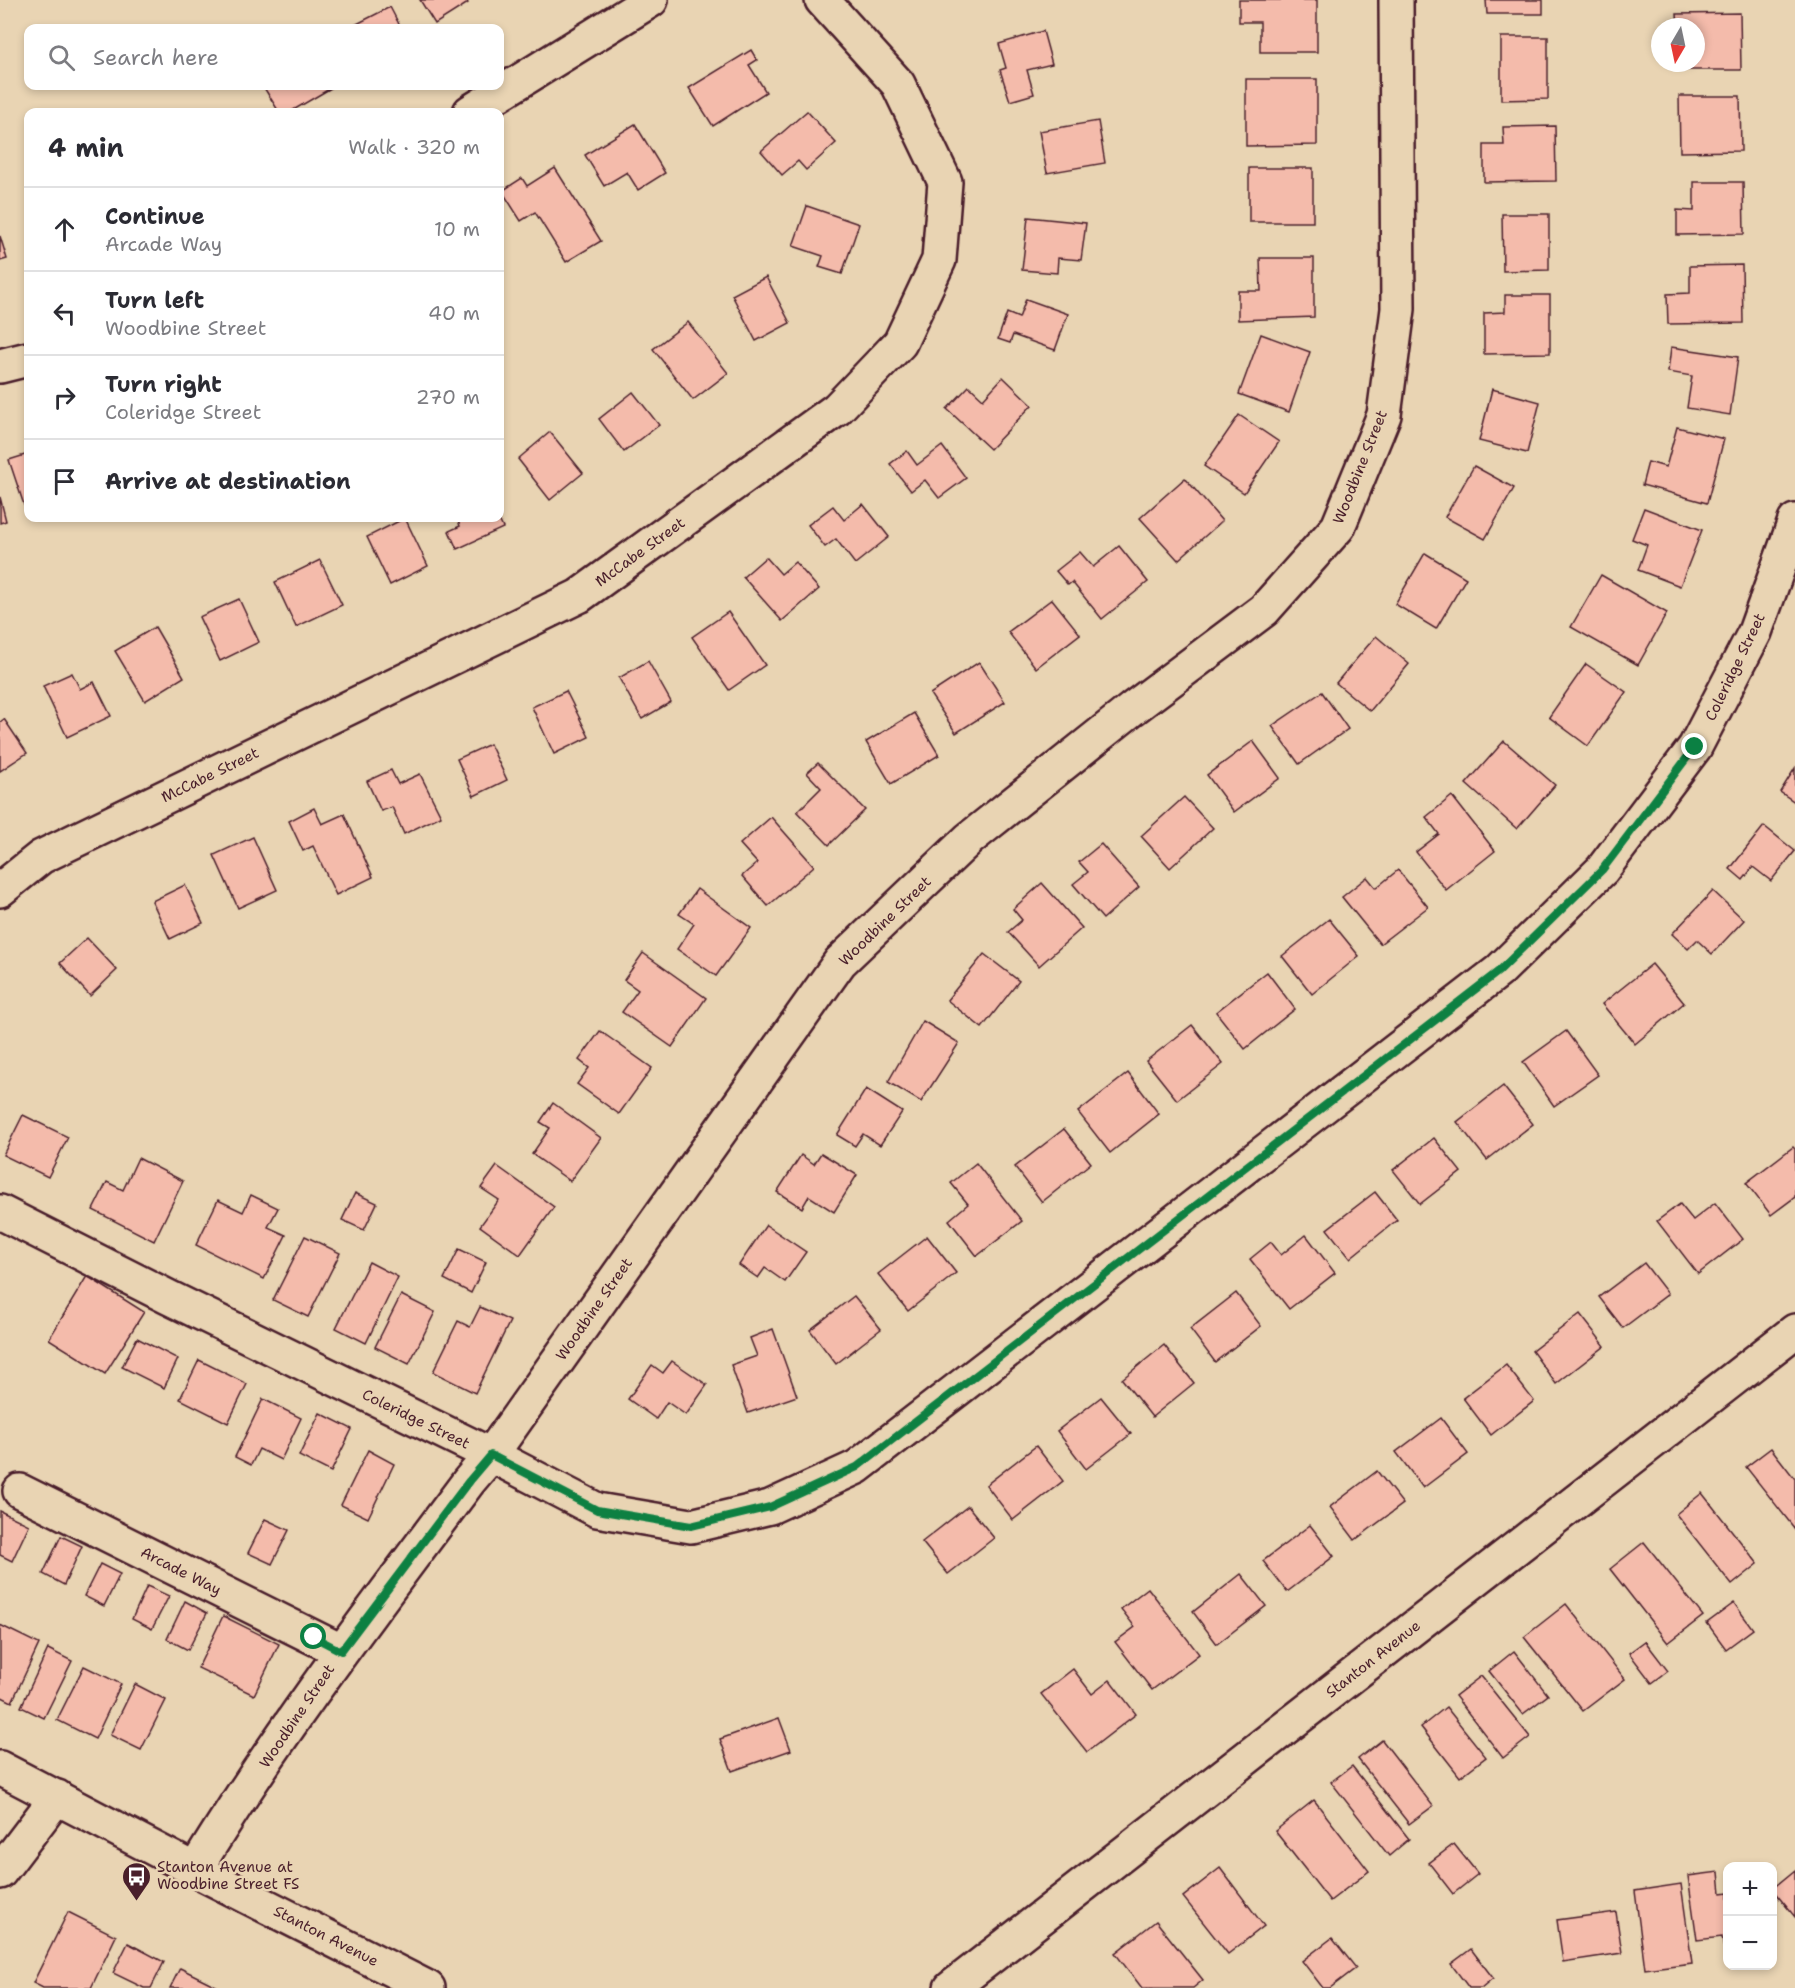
<!DOCTYPE html>
<meta charset="utf-8">
<style>
:root{--surface:#fff;--page:#f2f2f3;--text:#2b2b33;--muted:#7c7c81;--line:#e1e1e2}
body{margin:0;font-family:"Shantell Sans",sans-serif;background:var(--page);color:var(--text)}
.controls{position:absolute;right:18px;bottom:18px;display:grid;overflow:hidden;border-radius:12px;box-shadow:0 3px 9px #0003}
.controls button{width:54px;height:54px;display:grid;place-items:center;padding:0;border:0;border-bottom:2px solid var(--line);background:var(--surface);color:var(--text);font:30px sans-serif}
.compass{position:absolute;left:1651px;top:18px;width:54px;height:54px;border-radius:50%;background:var(--surface);box-shadow:0 3px 9px #0003;rotate:189deg}
.stop{position:absolute;width:18px;height:18px;margin:-14px;border:4px solid #0b8043;border-radius:50%;background:#fff}
.stop.end{background:#0b8043;border-color:#fff;box-shadow:0 2px 6px #0008}
.list{margin:0;padding:0;list-style:none}
h2{display:flex;justify-content:space-between;align-items:center;height:78px;margin:0;padding:0 24px;font-size:26px}
h2 small{font-size:20px;font-weight:400;color:var(--muted)}
.list li{display:grid;grid-template-columns:39px 1fr auto;gap:18px;align-items:center;box-sizing:border-box;height:84px;padding:0 24px;border-top:2px solid var(--line)}
.list b{display:block;font-size:22px;white-space:nowrap}
.list p{margin:0;font-size:20px;white-space:nowrap;color:var(--muted)}
.list em{font-size:20px;font-style:normal;color:var(--muted)}
.icon{flex:none;width:33px;height:33px;fill:none;stroke:currentColor;stroke-width:2;stroke-linecap:round;stroke-linejoin:round}
.map{position:relative;flex:none;width:1795px;height:1988px;overflow:hidden}
.search{position:absolute;background:var(--surface);box-shadow:0 3px 9px #0003;left:24px;top:24px;width:480px;height:66px;display:flex;align-items:center;gap:15px;box-sizing:border-box;padding:0 21px;border-radius:12px;color:var(--muted);font-size:22px}
.panel{position:absolute;background:var(--surface);box-shadow:0 3px 9px #0003;left:24px;top:108px;width:480px;height:414px;border-radius:12px}
.map>svg:first-child{display:block}
.building{fill:#f4bbab;stroke:#4a1f2b;stroke-width:1.5}
.lines{fill:none;stroke-linecap:round;stroke-linejoin:round}
.minor-casing{stroke:#4a1f2b;stroke-width:38}
.minor{stroke:#e9d4b3;stroke-width:33}
.route{stroke:#0b8043;stroke-width:8}
.labels{text-anchor:middle;dominant-baseline:central;stroke-width:5;stroke-linejoin:round;paint-order:stroke}
.street-label{font-size:15px;fill:#4a1f2b;stroke:#e9d4b3}
.poi-label{font-size:15px;fill:#4a1f2b;stroke:#e9d4b3;text-anchor:start}
</style>
<div class="map">
<svg width="1795" height="1988" viewBox="0 0 1795 1988">
<rect width="100%" height="100%" fill="#e9d4b3"/>
<filter id="ink" filterUnits="userSpaceOnUse"><feTurbulence type="fractalNoise" baseFrequency=".0167" numOctaves="2"/><feDisplacementMap in="SourceGraphic" scale="12" xChannelSelector="R" yChannelSelector="G"/><feConvolveMatrix kernelMatrix="1 2 1 2 8 2 1 2 1" color-interpolation-filters="sRGB"/></filter>
<g filter="url(#ink)">
<g class="building">
<path d="M420,0H466L468,3L435,24Z"/>
<path d="M1239,0H1317V52H1260V22H1239Z"/>
<path d="M1486,0H1543V14H1487Z"/>
<path d="M390,7L401,28H349Z"/>
<path d="M1740,13L1741,70H1678V63H1696V27H1678L1677,14Z"/>
<path d="M1043,31L1052,64L1027,70L1034,94L1010,101L1000,70L1006,68L999,44Z"/>
<path d="M1501,37H1548V99L1501,100Z"/>
<path d="M751,50L757,60L749,65L766,92L713,126L689,88Z"/>
<path d="M1246,79H1317V145L1246,146Z"/>
<path d="M263,86H329L331,88L290,112H279Z"/>
<path d="M1679,96H1740L1741,151L1680,152Z"/>
<path d="M807,111L836,143L806,170L798,161L782,175L761,151Z"/>
<path d="M1098,121L1105,163L1047,173L1039,131Z"/>
<path d="M635,124L665,173L638,190L627,172L604,186L585,155Z"/>
<path d="M1555,126L1556,181L1484,182V145H1504L1503,127Z"/>
<path d="M555,168L601,241L566,262L535,212L521,221L502,191L522,178L527,186Z"/>
<rect x="1249" y="168" width="64" height="54"/>
<path d="M1694,182H1743L1744,234L1677,235V210L1694,211Z"/>
<path d="M807,206L859,224L842,274L819,267L823,256L793,246Z"/>
<path d="M1502,214H1549V270L1503,271Z"/>
<path d="M1028,217L1086,223L1081,260L1058,258L1057,273L1022,270Z"/>
<path d="M0,236L7,259L0,261Z"/>
<path d="M1260,258H1314V317L1238,320V291H1261Z"/>
<path d="M1742,265L1743,323L1668,324L1667,294L1690,293V266Z"/>
<path d="M766,277L790,323L756,341L732,295Z"/>
<path d="M1505,295H1550V353L1484,354V313L1505,312Z"/>
<path d="M1026,299L1068,314L1055,350L1013,335L1010,343L998,339L1007,313L1019,318Z"/>
<path d="M688,322L728,373L693,400L653,349Z"/>
<path d="M1261,334L1310,352L1289,412L1239,394Z"/>
<path d="M1671,347L1738,357L1730,415L1687,408L1692,376L1668,372Z"/>
<path d="M1003,377L1032,405L990,449L947,409L969,386L983,399Z"/>
<path d="M1492,389L1540,402L1527,453L1479,441Z"/>
<path d="M633,392L659,425L624,452L599,419Z"/>
<path d="M1239,415L1279,442L1244,493L1204,466Z"/>
<path d="M1677,427L1724,439L1707,503L1642,485L1648,462L1666,467Z"/>
<path d="M550,432L583,473L550,500L518,459Z"/>
<path d="M942,446L966,478L939,498L925,480L911,491L890,464L907,451L917,465Z"/>
<path d="M28,454V503L24,505L9,460Z"/>
<path d="M1474,466L1514,488L1485,539L1445,517Z"/>
<path d="M1185,478L1222,521L1178,560L1140,518Z"/>
<path d="M0,497L6,521L0,523Z"/>
<path d="M863,504L889,537L855,564L836,539L825,547L808,525L833,506L844,520Z"/>
<path d="M1644,508L1702,530L1680,586L1638,570L1647,545L1632,539Z"/>
<path d="M405,518L428,566L390,585L367,537Z"/>
<path d="M457,518H498L503,528L457,549L449,531L460,526Z"/>
<path d="M1119,546L1148,582L1102,619L1072,582L1068,585L1056,571L1080,552L1093,567Z"/>
<path d="M1425,553L1466,578L1436,629L1395,604Z"/>
<path d="M766,557L781,574L795,562L819,589L782,621L743,577Z"/>
<path d="M320,560L342,605L296,627L275,582Z"/>
<path d="M1601,575L1667,613L1638,665L1571,627Z"/>
<path d="M239,599L259,642L220,661L199,617Z"/>
<path d="M1052,599L1080,634L1036,668L1008,632Z"/>
<path d="M728,612L765,665L729,690L692,637Z"/>
<path d="M155,627L184,677L145,701L115,651Z"/>
<path d="M1376,636L1409,664L1370,711L1336,683Z"/>
<path d="M648,661L671,702L642,719L619,678Z"/>
<path d="M979,662L1005,702L956,733L930,694Z"/>
<path d="M1586,664L1626,692L1588,746L1549,717Z"/>
<path d="M72,673L80,689L94,682L111,716L67,737L43,686Z"/>
<path d="M566,691L589,737L554,754L532,707Z"/>
<path d="M1322,692L1348,729L1299,764L1272,726Z"/>
<path d="M914,713L939,755L891,784L866,742Z"/>
<path d="M4,719L27,753L0,771V722Z"/>
<path d="M1253,741L1280,778L1234,812L1207,775Z"/>
<path d="M1504,741L1555,785L1517,829L1466,784Z"/>
<path d="M490,744L507,780L474,796L457,759Z"/>
<path d="M818,763L865,810L829,845L797,812L821,788L807,773Z"/>
<path d="M1795,768V802L1780,792Z"/>
<path d="M391,770L398,784L420,774L441,816L404,834L392,807L381,811L367,781Z"/>
<path d="M1452,796L1495,851L1446,890L1416,852L1439,834L1426,817Z"/>
<path d="M1184,797L1213,828L1170,868L1141,836Z"/>
<path d="M314,808L322,824L344,814L373,877L336,895L313,846L303,851L289,821Z"/>
<path d="M771,817L814,866L768,906L742,876L757,863L740,844Z"/>
<path d="M1764,826L1795,851L1771,881L1753,867L1743,880L1730,869Z"/>
<path d="M253,837L277,890L238,908L214,855Z"/>
<path d="M1101,844L1139,887L1103,919L1073,884L1088,872L1079,862Z"/>
<path d="M1398,870L1428,907L1380,944L1342,897L1367,877L1376,888Z"/>
<path d="M1042,883L1082,928L1039,966L1008,932L1022,920L1013,909Z"/>
<path d="M185,885L203,923L170,939L152,901Z"/>
<path d="M697,889L751,928L716,976L677,949L694,924L679,914Z"/>
<path d="M1713,891L1744,920L1712,954L1697,940L1688,949L1672,934Z"/>
<path d="M1329,919L1359,956L1312,994L1282,956Z"/>
<path d="M87,938L117,970L90,996L60,963Z"/>
<path d="M643,953L706,998L672,1047L622,1012L638,990L624,980Z"/>
<path d="M984,954L1019,981L982,1028L947,1000Z"/>
<path d="M1652,964L1684,1003L1635,1044L1602,1004Z"/>
<path d="M1267,972L1295,1009L1245,1049L1216,1012Z"/>
<path d="M923,1021L959,1043L921,1102L888,1082Z"/>
<path d="M1192,1025L1223,1064L1177,1100L1146,1061Z"/>
<path d="M600,1031L652,1068L619,1114L577,1084L589,1068L579,1060Z"/>
<path d="M1566,1031L1598,1075L1554,1106L1523,1062Z"/>
<path d="M1128,1073L1159,1114L1110,1153L1078,1112Z"/>
<path d="M1503,1086L1533,1124L1487,1160L1457,1122Z"/>
<path d="M866,1089L902,1112L880,1145L863,1134L855,1146L837,1135Z"/>
<path d="M553,1103L601,1138L570,1181L532,1154L550,1128L540,1122Z"/>
<path d="M23,1115L68,1137L48,1177L3,1155Z"/>
<path d="M1064,1129L1091,1163L1042,1202L1015,1167Z"/>
<path d="M1434,1138L1461,1172L1420,1204L1393,1170Z"/>
<path d="M1793,1147L1795,1149V1197L1771,1215L1746,1183Z"/>
<path d="M821,1153L857,1175L834,1212L809,1196L802,1208L777,1192L801,1155L814,1164Z"/>
<path d="M138,1158L183,1181L154,1241L93,1210L107,1182L123,1190Z"/>
<path d="M976,1163L1022,1221L977,1256L949,1220L968,1204L951,1183Z"/>
<path d="M497,1166L554,1207L520,1255L480,1226L499,1200L481,1188Z"/>
<path d="M1375,1192L1397,1220L1350,1258L1327,1229Z"/>
<path d="M355,1193L377,1203L364,1230L342,1220Z"/>
<path d="M251,1195L278,1208L268,1227L286,1235L264,1279L196,1245L218,1200L243,1212Z"/>
<path d="M1715,1203L1743,1239L1698,1274L1657,1221L1680,1204L1693,1220Z"/>
<path d="M766,1225L806,1252L785,1282L765,1268L758,1278L739,1265Z"/>
<path d="M1306,1235L1335,1273L1289,1309L1250,1259L1271,1242L1281,1255Z"/>
<path d="M305,1236L340,1253L308,1317L273,1300Z"/>
<path d="M927,1236L956,1273L908,1311L878,1274Z"/>
<path d="M459,1249L486,1262L471,1293L444,1279Z"/>
<path d="M369,1262L398,1277L366,1343L336,1328Z"/>
<path d="M1644,1263L1668,1294L1623,1328L1599,1297Z"/>
<path d="M87,1276L144,1312L105,1374L49,1339Z"/>
<path d="M1236,1293L1261,1326L1215,1362L1190,1329Z"/>
<path d="M401,1295L435,1312L409,1364L375,1347Z"/>
<path d="M854,1296L881,1329L836,1364L810,1330Z"/>
<path d="M480,1307L510,1321L475,1393L433,1372L458,1321L470,1327Z"/>
<path d="M1580,1314L1605,1346L1556,1384L1532,1351Z"/>
<path d="M773,1329L797,1396L748,1413L731,1365L757,1356L750,1338Z"/>
<path d="M137,1338L178,1359L164,1388L122,1367Z"/>
<path d="M1164,1345L1194,1383L1152,1417L1122,1379Z"/>
<path d="M199,1360L247,1384L228,1423L180,1399Z"/>
<path d="M672,1361L707,1385L686,1415L667,1402L656,1419L628,1399L652,1365L663,1373Z"/>
<path d="M1506,1365L1534,1401L1491,1435L1463,1398Z"/>
<path d="M1101,1397L1131,1434L1086,1469L1057,1431Z"/>
<path d="M263,1399L301,1418L281,1460L259,1449L251,1465L235,1457Z"/>
<path d="M320,1413L352,1429L331,1472L299,1456Z"/>
<path d="M1441,1418L1468,1454L1423,1488L1396,1452Z"/>
<path d="M1036,1446L1063,1481L1013,1520L986,1485Z"/>
<path d="M1771,1448L1795,1479V1529L1746,1467Z"/>
<path d="M368,1450L394,1464L368,1518L341,1505Z"/>
<path d="M1377,1471L1403,1504L1355,1540L1330,1507Z"/>
<path d="M1702,1493L1758,1564L1732,1585L1676,1514Z"/>
<path d="M968,1506L994,1538L948,1574L922,1542Z"/>
<path d="M0,1511L29,1525L12,1561L0,1555Z"/>
<path d="M265,1519L289,1530L272,1564L248,1553Z"/>
<path d="M1310,1525L1334,1556L1287,1592L1263,1561Z"/>
<path d="M61,1536L82,1546L64,1585L43,1574Z"/>
<path d="M1644,1542L1703,1616L1668,1643L1610,1569Z"/>
<path d="M100,1564L120,1574L104,1606L84,1596Z"/>
<path d="M1241,1574L1266,1606L1217,1644L1193,1612Z"/>
<path d="M147,1586L169,1596L152,1629L132,1619Z"/>
<path d="M1148,1588L1199,1654L1152,1690L1115,1642L1135,1627L1121,1609Z"/>
<path d="M185,1601L207,1613L188,1650L167,1639Z"/>
<path d="M1734,1603L1753,1629L1726,1649L1707,1623Z"/>
<path d="M1566,1604L1625,1679L1583,1711L1524,1637Z"/>
<path d="M223,1616L279,1644L254,1695L198,1668Z"/>
<path d="M0,1625L39,1644L12,1702L0,1696Z"/>
<path d="M1645,1641L1668,1671L1652,1683L1629,1653Z"/>
<path d="M48,1649L72,1661L44,1718L21,1707Z"/>
<path d="M1514,1651L1548,1695L1523,1714L1489,1671Z"/>
<path d="M84,1666L121,1684L95,1739L57,1720Z"/>
<path d="M1073,1669L1092,1694L1110,1680L1136,1714L1087,1752L1041,1694Z"/>
<path d="M1481,1676L1530,1737L1503,1758L1455,1696Z"/>
<path d="M135,1684L166,1700L141,1750L110,1735Z"/>
<path d="M1446,1707L1486,1757L1460,1777L1421,1727Z"/>
<path d="M779,1718L791,1750L732,1771L720,1739Z"/>
<path d="M1382,1740L1433,1806L1409,1824L1358,1759Z"/>
<path d="M1352,1766L1409,1839L1389,1856L1331,1782Z"/>
<path d="M1314,1800L1369,1871L1330,1901L1275,1831Z"/>
<path d="M1454,1844L1478,1874L1453,1894L1429,1863Z"/>
<path d="M1220,1868L1264,1926L1228,1954L1183,1897Z"/>
<path d="M1795,1870V1917L1772,1889Z"/>
<path d="M1719,1872L1721,1893L1728,1892V1954L1725,1955L1722,1937L1697,1940L1688,1876Z"/>
<path d="M1681,1884L1692,1963L1645,1969L1635,1891Z"/>
<path d="M68,1912L116,1936L91,1988H43L33,1983Z"/>
<path d="M1616,1912L1622,1953L1563,1962L1557,1920Z"/>
<path d="M1156,1921L1203,1980L1193,1988H1142L1115,1953Z"/>
<path d="M1332,1938L1356,1968L1330,1988H1323L1302,1961Z"/>
<path d="M128,1943L164,1962L151,1988H144L113,1973Z"/>
<path d="M1471,1949L1493,1978L1481,1988H1469L1451,1964Z"/>
<path d="M180,1968L220,1988H170Z"/>
</g>
<g class="lines">
<defs>
<g id="minor">
<path d="M470,112L651,0"/>
<path d="M0,366L28,359"/>
<path d="M0,890L41,857L579,596L837,409L900,343L939,260L945,182L898,84L822,0"/>
<path d="M0,1212L168,1297L491,1455L597,1510L691,1526L770,1507L857,1467L1499,971L1602,870L1695,747L1755,632L1795,521"/>
<path d="M20,1491L341,1651"/>
<path d="M0,1768L195,1870L428,1988"/>
<path d="M195,1870C277,1734 374,1608 469,1481L491,1455L840,962L969,839L1132,709L1264,610L1338,527L1384,415L1398,309L1396,0"/>
<path d="M0,1872L57,1797"/>
<path d="M951,1988L1795,1331"/>
</g>
</defs>
<use href="#minor" class="minor-casing"/>
<use href="#minor" class="minor"/>
</g>
</g>
<g class="lines" filter="url(#ink)">
<path class="route" d="M314,1637L341,1651L469,1481L491,1455L597,1510L691,1526L770,1507L857,1467L1499,971L1602,870L1695,747"/>
</g>
<defs>
<symbol id="bus-pin" viewBox="-11 -11 22 30"><path d="M0 17L-7.5 6A9.5 9.5 0 1 1 7.5 6Z" fill="#4a1f2b" stroke="#e9d4b3"/><path d="M-5-6H5V4H4V6H2V4H-2V6H-4V4H-5ZM-3.5-4V0h7V-4ZM-3.5 1.2v1.5H-2V1.2ZM2 1.2v1.5H3.5V1.2Z" fill="#fff"/></symbol>
</defs>
<g fill-rule="evenodd">
<use href="#bus-pin" x="120" y="1860" width="33" height="45"/>
</g>
<g class="labels">
<g class="street-label">
<text transform="translate(1360 467) rotate(-68)">Woodbine Street</text>
<text transform="translate(640 552) rotate(-36)">McCabe Street</text>
<text transform="translate(1735 667) rotate(-64)">Coleridge Street</text>
<text transform="translate(210 775) rotate(-26)">McCabe Street</text>
<text transform="translate(885 921) rotate(-44)">Woodbine Street</text>
<text transform="translate(594 1309) rotate(-55)">Woodbine Street</text>
<text transform="translate(416 1419) rotate(26)">Coleridge Street</text>
<text transform="translate(181 1571) rotate(27)">Arcade Way</text>
<text transform="translate(1373 1659) rotate(-38)">Stanton Avenue</text>
<text transform="translate(297 1716) rotate(-56)">Woodbine Street</text>
<text transform="translate(326 1936) rotate(27)">Stanton Avenue</text>
</g>
<g class="poi-label">
<text x="157" y="1867">Stanton Avenue at<tspan x="157" dy="17">Woodbine Street FS</tspan></text>
</g>
</g>
</svg>
<div class="controls">
<button>+</button>
<button>−</button>
</div>
<svg class="compass" viewBox="-18 -18 36 36"><path d="M0-13l5 13h-10z" fill="#e53935"/><path d="M0 13l5-13h-10z" fill="#7c7c81"/></svg>
<div class="stop" style="left:314px;top:1637px"></div>
<div class="stop end" style="left:1695px;top:747px"></div>
<div class="search"><svg class="icon" aria-label="search" viewBox="0 0 24 24"><circle cx="10" cy="10" r="6"/><path d="M15 15l6 6"/></svg>Search here</div>
<section class="panel">
<h2>4 min<small>Walk · 320 m</small></h2>
<ul class="list">
<li><svg class="icon" aria-label="ahead" viewBox="0 0 24 24"><path d="M12 20V5M6 11l6-6 6 6"/></svg><div><b>Continue</b><p>Arcade Way</p></div><em>10 m</em></li>
<li><svg class="icon" aria-label="left" viewBox="0 0 24 24"><path d="M17 20v-9H6M10 6l-5 5 5 5"/></svg><div><b>Turn left</b><p>Woodbine Street</p></div><em>40 m</em></li>
<li><svg class="icon" aria-label="right" viewBox="0 0 24 24"><path d="M7 20v-9h11M14 6l5 5-5 5"/></svg><div><b>Turn right</b><p>Coleridge Street</p></div><em>270 m</em></li>
<li><svg class="icon" aria-label="arrive" viewBox="0 0 24 24"><path d="M6 21V4h12l-3 4 3 4H6"/></svg><div><b>Arrive at destination</b></div></li>
</ul>
</section>
</div>
